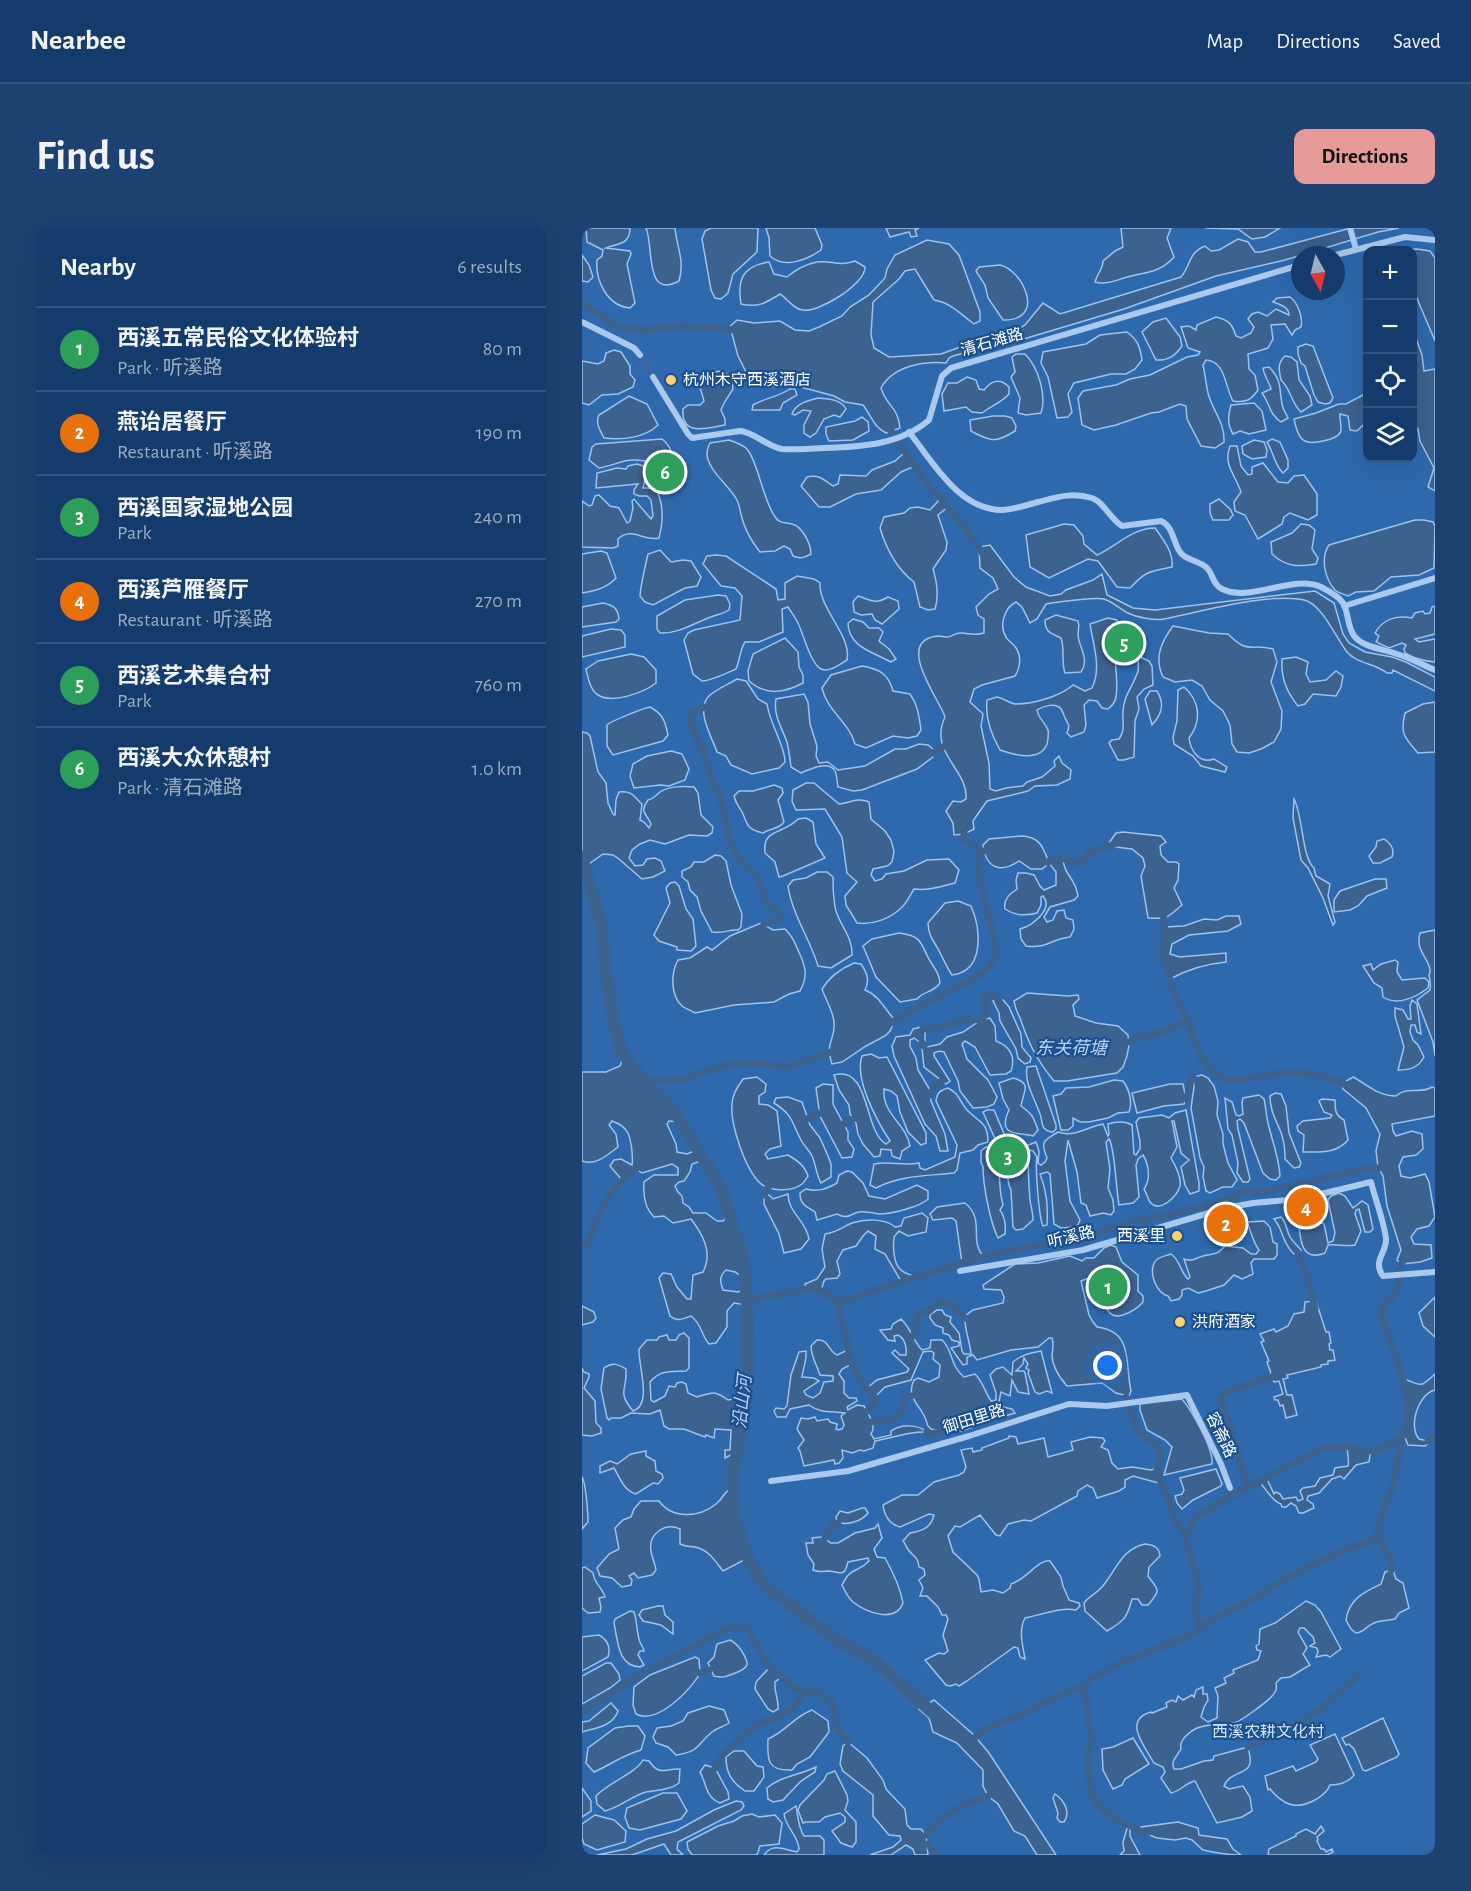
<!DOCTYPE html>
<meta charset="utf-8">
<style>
:root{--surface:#143b6b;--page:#1d4271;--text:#f1f3f6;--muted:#9dadc1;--line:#33557e;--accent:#e69b98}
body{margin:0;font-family:"Alegreya Sans","Noto Sans SC",sans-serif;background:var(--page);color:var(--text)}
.controls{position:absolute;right:18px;top:18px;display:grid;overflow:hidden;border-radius:12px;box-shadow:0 6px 24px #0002}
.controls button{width:54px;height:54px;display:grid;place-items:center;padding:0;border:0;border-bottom:2px solid var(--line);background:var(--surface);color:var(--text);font:30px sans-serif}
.compass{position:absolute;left:709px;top:18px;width:54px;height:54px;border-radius:50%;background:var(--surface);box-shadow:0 6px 24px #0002;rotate:172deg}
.you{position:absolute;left:526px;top:1138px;width:21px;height:21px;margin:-15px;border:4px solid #fff;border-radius:50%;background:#1a73e8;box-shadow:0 0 0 9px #1a73e833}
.badge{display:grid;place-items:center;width:39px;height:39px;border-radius:50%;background:var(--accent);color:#fff;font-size:20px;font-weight:700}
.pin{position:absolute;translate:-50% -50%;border:3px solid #fff;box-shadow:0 2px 6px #0006}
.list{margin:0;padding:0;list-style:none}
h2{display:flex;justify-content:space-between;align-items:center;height:78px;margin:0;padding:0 24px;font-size:26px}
h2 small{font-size:20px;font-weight:400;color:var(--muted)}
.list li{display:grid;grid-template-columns:39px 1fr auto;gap:18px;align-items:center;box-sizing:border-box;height:84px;padding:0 24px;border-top:2px solid var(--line)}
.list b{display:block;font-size:22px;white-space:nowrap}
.list p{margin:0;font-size:20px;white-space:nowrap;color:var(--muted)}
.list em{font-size:20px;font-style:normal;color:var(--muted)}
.icon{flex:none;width:33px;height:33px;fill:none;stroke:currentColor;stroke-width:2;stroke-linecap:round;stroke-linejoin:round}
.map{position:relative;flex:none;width:853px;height:1627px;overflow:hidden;border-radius:12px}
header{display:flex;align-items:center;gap:36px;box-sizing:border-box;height:84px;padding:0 30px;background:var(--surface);border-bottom:2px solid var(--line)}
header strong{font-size:28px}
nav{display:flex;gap:33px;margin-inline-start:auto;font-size:21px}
.intro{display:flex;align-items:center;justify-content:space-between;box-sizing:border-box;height:144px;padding:0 36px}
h1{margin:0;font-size:42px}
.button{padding:15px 27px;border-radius:12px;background:var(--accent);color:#111;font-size:21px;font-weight:700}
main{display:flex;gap:36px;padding:0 36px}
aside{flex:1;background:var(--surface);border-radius:12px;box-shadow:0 6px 24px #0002}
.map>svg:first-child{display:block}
.green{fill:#2e69ad;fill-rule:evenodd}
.water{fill:#3c6290;stroke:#9cc4f0;stroke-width:1.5}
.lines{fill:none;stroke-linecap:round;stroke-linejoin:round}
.canal{stroke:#3c6290;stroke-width:7}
.river{stroke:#3c6290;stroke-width:12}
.street-tunnel{stroke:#3d69a0;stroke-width:6;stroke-dasharray:6 3;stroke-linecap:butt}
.street{stroke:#a9c9ee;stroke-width:6}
.poi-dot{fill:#ffd166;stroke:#1b4f8f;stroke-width:2}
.labels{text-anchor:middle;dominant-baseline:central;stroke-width:4.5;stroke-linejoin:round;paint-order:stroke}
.street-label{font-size:16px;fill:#fff;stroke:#1b4f8f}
.poi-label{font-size:16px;fill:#fff;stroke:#1b4f8f;text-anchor:start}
.park-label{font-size:16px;fill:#cfe3fa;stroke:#1b4f8f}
.water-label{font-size:18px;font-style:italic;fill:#b5d3f5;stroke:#1b4f8f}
</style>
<header>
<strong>Nearbee</strong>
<nav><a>Map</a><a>Directions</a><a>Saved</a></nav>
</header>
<div class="intro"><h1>Find us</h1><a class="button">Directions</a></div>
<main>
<aside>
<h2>Nearby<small>6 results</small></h2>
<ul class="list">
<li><span class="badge" style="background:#2e9e5b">1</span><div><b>西溪五常民俗文化体验村</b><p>Park · 听溪路</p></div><em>80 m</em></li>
<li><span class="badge" style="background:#e8710a">2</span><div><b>燕诒居餐厅</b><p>Restaurant · 听溪路</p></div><em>190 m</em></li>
<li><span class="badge" style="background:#2e9e5b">3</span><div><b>西溪国家湿地公园</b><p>Park</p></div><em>240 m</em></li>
<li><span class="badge" style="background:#e8710a">4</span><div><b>西溪芦雁餐厅</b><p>Restaurant · 听溪路</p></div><em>270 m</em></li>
<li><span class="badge" style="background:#2e9e5b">5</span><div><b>西溪艺术集合村</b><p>Park</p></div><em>760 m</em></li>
<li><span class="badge" style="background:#2e9e5b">6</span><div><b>西溪大众休憩村</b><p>Park · 清石滩路</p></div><em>1.0 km</em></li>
</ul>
</aside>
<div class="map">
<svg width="853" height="1627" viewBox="0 0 853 1627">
<rect width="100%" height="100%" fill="#1b4f8f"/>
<path class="green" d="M0,0H853V1627H0ZM786,22H830V230H786ZM718,27H754V63H718Z"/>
<g class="water">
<path d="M4,0H48C48,17 36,15 24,20L48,23L49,26L45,36L53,75L48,80C25,78 13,52 15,32L20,28L21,22L5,14Z"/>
<path d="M64,0H93C95,21 103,32 97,53C62,72 72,18 64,0Z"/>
<path d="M129,0H176L175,24L151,46L146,65L139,71L133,70L129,62L120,11L123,3Z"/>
<path d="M184,0H233L240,17L239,22C225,32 202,41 188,28L187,10Z"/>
<path d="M304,0H337L333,2L335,8L329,9L327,4L308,9Z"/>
<path d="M539,0H589L585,10L592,29C578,45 564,44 545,49C534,52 526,57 513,54C515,46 521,41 521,33L533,23L541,19Z"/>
<path d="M623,0H698L683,9L670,11L656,1Z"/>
<path d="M769,0H817L796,4L703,32L634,48L542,81L445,110L422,114L371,128L367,130L364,135C341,133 311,138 299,160C304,178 316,178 318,200L304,205C291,198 290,189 281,177L263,174L252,168L208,156L193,159L177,156L166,148L156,128L149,102L145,101L155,92L172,95L198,93L213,102L227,103L237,99L260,88L268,79L287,67L303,50L305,41L313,27L345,12L367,16L377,27L398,84V93L392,96C378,86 370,75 352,72L333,41L323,43L317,51L291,74L289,107L292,120L307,129L359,126L403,110L432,104L443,97L461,75L478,86L599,49C610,36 605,26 623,18L629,23L637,22L656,11L666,14L673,24H679Z"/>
<path d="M835,21L848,23L853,30V113L831,61L830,22H821Z"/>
<path d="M0,27L7,37L11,49L6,54L0,53Z"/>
<path d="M273,33L283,39C284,56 236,85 221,82C211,81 206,71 198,66C184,75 176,80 159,76C155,52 160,38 187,34L192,46L205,49C213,42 225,36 235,34C250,32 256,39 273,33Z"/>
<path d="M418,37C441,42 465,93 421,92L406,70L403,57L394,43L397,39Z"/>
<path d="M708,69C716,75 721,89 719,99L713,102L710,107L703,96L689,97L691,111L686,120L666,126L667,141L673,147L676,162C669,172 664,175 651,173C643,160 644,133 624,132L621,137C623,146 624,155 626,165C630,182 643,194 642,214L633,220L619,218L605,191L604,178L598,176L577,184L569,185L534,197L512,202L500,197L496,170L501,163L534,157L548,151L568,147L605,129L616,127L618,124L606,120L599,99L607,98L614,102L615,97L634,89C647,92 650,96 654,108L659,110L669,105L672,99L666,91L670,86L676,84L685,88L694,81L707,87C707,79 697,76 691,74L695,70Z"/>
<path d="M584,90L598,109L600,118C593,128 586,133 574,132L560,104L571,94Z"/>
<path d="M830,99L840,127L842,143L853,141V263L846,259L852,240L838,213L836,201L831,197Z"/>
<path d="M545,104C556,112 558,119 560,132L553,141L544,146H529L492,155L486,166L490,184L486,189L475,190L466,149L459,135L461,124L504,116L518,107Z"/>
<path d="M724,116L731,118L751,170L748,175L743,176L736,174L732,167L723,138L719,135L716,126V119Z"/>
<path d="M32,122L39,124L48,138V146L53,152L51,159L36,166L20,167L7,177L0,175V133L16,136L22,133L24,125Z"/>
<path d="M434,126H443C456,139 465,167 459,185L444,187L436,185L438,170L429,149L433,144L430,129Z"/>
<path d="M703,128L709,129L715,134L717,152L728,168L730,177L719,184C709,175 709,161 699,152C697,143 695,135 703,128Z"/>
<path d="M687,139C700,152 697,160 700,176C701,182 704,185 706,190L699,194C686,185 689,177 680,165L689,161C687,153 682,148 681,140Z"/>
<path d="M140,143L149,148L151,161L142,175L139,182L143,191V197C124,200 99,209 101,181L106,177H118L122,173L118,159L119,152L131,144Z"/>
<path d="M385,149L394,152L397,161L402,162C409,153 418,149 427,159V166C420,174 409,178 400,185L390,184L384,179L362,183L360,166L366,155H375Z"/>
<path d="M208,161H213L215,167L201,175L198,182H170L171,177C183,170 196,169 208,161Z"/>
<path d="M785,166V195L781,197L775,203L768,202L766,188L758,186C757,191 761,200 758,205C755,210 746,212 741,213C721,218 716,211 712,191L734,185L757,176H764L781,167Z"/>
<path d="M47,168L65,176L76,197C63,210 40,212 22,210C18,202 13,195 17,187Z"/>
<path d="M236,170C246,171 259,171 264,181L258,189L252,187L242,191L234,205L228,209L222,205V197L229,183L221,182L213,187L210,186C214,175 226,173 236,170Z"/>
<path d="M672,175L680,183L684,202L667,206L658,203L651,206C645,196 646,188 649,177Z"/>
<path d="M411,188H423L430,190L434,198L433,203C414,215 409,214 389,203L388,192Z"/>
<path d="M280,189L286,194L287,203L271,212L247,213L244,206V199L273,193Z"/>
<path d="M80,211C89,218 93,229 89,240C78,246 74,235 63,233C44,229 35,237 17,240L7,232L10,219L14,216Z"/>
<path d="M690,211L698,214L706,232V240L701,245C692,236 692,225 685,214Z"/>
<path d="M147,212C153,214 159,216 164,220C176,233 181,272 193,289C198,296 202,294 210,296C220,298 229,316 229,326C222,330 218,331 211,328L208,321L202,318L193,323L178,324C170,314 163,302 160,290C158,284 158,278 155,272C148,259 135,250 129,238C124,230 124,222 128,215Z"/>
<path d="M672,212L682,214L685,222L684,229L670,231L661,226L660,218Z"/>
<path d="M648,218H655L659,238L666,247L670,246V239L681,235L696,254L706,255L712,248L722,247L735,266V287L726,292L708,285L702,289L700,296L676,311L663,287L653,283L652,274L659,264C653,246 641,237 648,218Z"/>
<path d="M323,224L333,238L319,244L299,262L274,266L248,279H237L219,258L225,249C238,246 242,252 251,258L256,256L258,247L284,248L290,242L313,233Z"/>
<path d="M55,236L61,238L65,242L61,260H73C82,274 81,294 77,310C62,314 50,298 36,311V318L31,320L0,319V273L7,278L10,277L13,268L17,267L28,278L37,280L45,295L48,293L51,280L50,273L52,271L69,291L71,288L69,272L65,268H57L52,266V262L56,256L14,260L15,245L35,240L44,241L46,238Z"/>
<path d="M360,271L366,279L356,287L365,314L364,322L351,341C355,354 357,368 353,381L346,382L338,379L332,354C315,341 304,320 298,300L302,289L322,285L328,280L336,279L348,282L356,273Z"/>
<path d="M637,271L648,281L651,287L647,292H631L628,285V276Z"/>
<path d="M833,292H842L851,294L853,298L852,340L837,347L809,349L792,363L774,364L766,368C762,366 756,365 753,362C743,351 738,330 747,317Z"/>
<path d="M482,296L492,297L501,308L502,316L515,327C535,318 550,300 573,300C581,311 592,325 590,339C567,344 565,342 548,360L535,359L516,333L506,331L467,350L448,339L444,307Z"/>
<path d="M719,296L727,297L733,302L730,321L736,330L734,336C716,339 704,339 690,326L689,314L710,305Z"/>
<path d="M408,317L432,349L444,359L468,368L479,366L484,362L511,352L520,346L525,367L551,380L573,382L733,363L752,375L761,406L767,415L783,424L810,429L824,434L853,449V463L811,442L810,445H805C793,435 775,436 765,424C754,410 740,376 722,372C688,364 617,384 582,391C573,393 554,389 546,385C538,381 531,374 522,371C515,369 474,374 464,376L455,391L448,395L440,379L434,374C422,380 417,398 424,409C426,413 432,416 434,420C440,429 438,440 433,448L400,457L392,461L388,474L401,486L399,498L407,535L408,561L414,563L424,560L441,558L445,554L460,549L473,538L472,533L477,528L480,535L489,542L488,551L475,557L453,558L446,563L405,573L391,593L392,601L382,606L372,607L371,595L364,583L371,573L379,574L384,571C387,542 346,525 363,489C358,472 311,412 356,408C359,408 362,409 366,409C371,408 373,405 379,405C387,405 394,408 402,405V391L396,387L394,379L407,366L416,361L411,350L398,340L397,319Z"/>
<path d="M78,322L89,334L101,332L109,333L119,349L115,358L103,360L71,377L63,374L58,368C59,354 63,340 66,326Z"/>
<path d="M19,323L25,325L34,350C25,360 13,363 0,365V326Z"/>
<path d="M134,327L144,328L194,361L196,372L203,371V355L215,348L232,351L238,355C237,382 270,407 265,432C258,436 247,445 239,441C228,435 221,405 216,395C213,389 209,384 206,379L200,381L201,404L177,414H163C158,421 158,432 154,441C145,445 129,453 120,453L111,446L102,412L106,405L112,402L158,392L160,368L153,360L139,358L121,336L125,328Z"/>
<path d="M136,367L144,368L148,376L147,382C141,386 136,386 129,389C112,395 96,406 78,405L75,401V388L103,372Z"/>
<path d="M276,368C289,372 293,377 306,369L316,373L317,381L300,396L293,392L290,386L279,387L272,384L271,374Z"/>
<path d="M21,375C31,377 36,380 37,391L34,394L0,399V379Z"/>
<path d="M853,378V406L833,411L837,414L853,411V434C842,433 833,431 823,425L822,421L824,417L820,415L807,420L794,414L797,408L793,405C801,391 815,387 830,390L833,385L841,383L843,386L848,385L850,379Z"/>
<path d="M474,387L496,393C498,399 496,401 496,407C497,420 508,431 499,444L483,445C479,433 483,421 479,410C469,405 463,405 463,392Z"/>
<path d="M526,390L535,392C539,400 535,407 534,416C531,434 537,452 534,469C533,475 530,478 526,481L520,480L515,473L507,472L502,477L504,497L502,504L489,509L485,505C488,498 487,497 483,490C482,487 481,484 479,481C474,474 461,478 455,482C456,490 463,494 466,502C467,507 466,511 465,516C458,534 432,527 418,522C410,508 403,489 405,472L415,469C421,470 427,475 433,476C451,476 477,469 491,457L503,463L510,460C520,440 511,416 508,396Z"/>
<path d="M271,391L281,394L287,400H297L301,404L297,413L307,421L314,431L309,434C293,425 266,419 266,395Z"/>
<path d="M591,398L627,405L646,406C667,427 667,415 691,421L695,434L689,454L700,483L699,501L692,514L679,521L667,525L655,524L650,516L648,497L641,483L628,472L620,458L610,452L593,454L581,449C572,430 579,414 591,398Z"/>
<path d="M29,401L39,402L43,407V419L0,429V408Z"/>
<path d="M203,410L216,424L217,439L221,447V455C202,465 184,468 167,453L166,443L171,426Z"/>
<path d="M49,426L62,429L74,442V455C61,465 30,476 16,467C8,462 6,449 4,441L16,433Z"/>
<path d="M556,428L567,433L570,438L571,457L562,461L555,469L557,481L553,493L552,529L542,532H536L527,515L530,512L537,511C544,501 540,495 541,484C541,468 552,457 556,443C557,439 556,433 556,428Z"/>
<path d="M714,429L726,434L724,446L728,454L744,452L754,443L761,448L759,459L754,468L731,466L723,476L716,478C704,463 699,450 700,431Z"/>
<path d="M280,438C297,441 306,445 311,463L328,466C336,477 337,489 339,502L335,508L326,510L311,508L284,520L273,516C267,494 245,483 240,460L249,447Z"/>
<path d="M155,451L164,453L176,471L185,476C188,497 203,517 203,534L197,540L170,546L149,537L144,528L135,524C130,509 114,484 126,469C132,462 147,456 155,451Z"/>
<path d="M602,459C618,473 620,493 607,510C609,524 618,536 632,531L645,539L643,544L619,538L611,528L592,516L591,509L595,493L596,462Z"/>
<path d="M568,463H575C583,476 580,486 570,497L563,471Z"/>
<path d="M222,466L226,474L228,496L235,518L234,528L237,535L246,534L256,542L283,538L313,521H324L337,516L346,517L351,521V529L335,541L280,562L271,563L256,559C255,554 255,547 253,543C247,532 228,541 219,545L209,539C208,531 207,522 205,514C200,500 191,487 194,471Z"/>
<path d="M853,474V524L836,525C822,509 818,506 823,485L841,476Z"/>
<path d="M68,479C81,486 83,493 86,507L81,513L31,527L25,518V497C29,493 62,480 68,479Z"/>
<path d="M0,504L5,505L8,508L16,544L24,555L26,575L31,586L33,587L34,572L37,564C50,562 52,569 60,576L58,592L62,594L67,600L69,596C64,584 57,586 66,572C72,571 73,568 78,564C86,558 103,558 112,559L116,565L119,587L131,599L130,605L125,608L107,607L83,616L68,612L58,616L50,622L47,630L53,638L61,637L65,631L73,630L79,633L83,643L71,649L60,651L37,631L31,627L21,626L4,638H0Z"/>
<path d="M89,523L100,526L107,541L103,552L87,558L78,557L52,560L48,548L51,536L65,528Z"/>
<path d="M224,555H232L257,576C268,575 275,569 287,574L289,591L303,603L309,612L312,623L310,634L305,638L291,641L289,647L293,653L300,651L304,646L322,643L345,632L367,631L377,642L373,655C359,658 347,663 332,661C328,667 325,674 321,678C309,691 291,697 275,695L264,677L263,668L275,654L265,645L260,609L243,581L214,582L210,573L211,562Z"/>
<path d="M192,557L200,560L201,565L196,572L202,594C196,602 188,600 181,605C167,602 166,599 161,586C158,579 154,577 152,568L157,563H171Z"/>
<path d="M712,571C721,588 720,630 732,640L734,648L748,656L746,668L753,694L751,697L741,670L726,640L719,632L711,590Z"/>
<path d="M224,590L231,594L234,616L243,630L201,648L197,649L193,634L183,625C180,600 201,607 216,591Z"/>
<path d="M541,604L579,608L584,614L578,618L579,627L586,634H594L597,636L596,652L592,660L600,677C584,690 588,691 566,690L559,648L563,638L561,630L550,621L525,618L534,605Z"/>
<path d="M440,608C458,609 461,619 467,635L481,630C482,649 493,648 496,668L492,672L468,679L462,689L465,694L471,692L475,683L482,682L484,690L491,692L492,701L488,709C468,711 466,721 444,718L439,711L438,701C450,698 472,681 461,668L459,669V677L455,685C444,688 433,688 423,681C421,671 428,666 435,661L434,652L436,645H444L452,647L458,658L462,662L474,657V644L467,635L460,641H449L437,633C418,646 404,640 401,617L407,611Z"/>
<path d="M802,611C808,615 813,621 810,629L798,635H791L787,628L794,619L795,613Z"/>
<path d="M133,627L139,628L144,633L149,657L160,686L159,699L156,702C147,701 141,706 130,704L119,683L115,669L108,662L106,654L100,649V643L109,639L112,634H122Z"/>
<path d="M235,644H245L251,649C251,661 251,672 254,683C259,699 271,710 270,727L249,740L236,738C228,711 210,686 206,658L211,652L224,650Z"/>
<path d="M793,651H804L805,660L785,668L776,678L768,682L752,684V672L758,663Z"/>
<path d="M93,654L97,658L104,681L111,691L114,718L109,723L95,722V719L77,713L72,707L88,675L84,660L88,655Z"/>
<path d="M376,673L389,678C399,701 403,743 370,747C364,738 361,730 356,721C350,710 347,709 346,695L363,675Z"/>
<path d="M644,688H657L659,696L646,703L607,707L590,716L588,726L598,729L644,725V734C623,736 606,741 588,751L580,727L582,699L602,698L622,691L635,692Z"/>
<path d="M179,695L191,702L203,701C210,708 212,713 216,722C223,737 227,747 218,763L207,766L192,774L152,777L113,785C110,783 104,781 100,778C88,767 89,745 96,732L108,730L125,719L130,722L148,708Z"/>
<path d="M853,702V828L851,814L835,772L848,762C849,756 848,753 847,747C847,746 849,744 848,742C847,730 833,723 838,705Z"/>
<path d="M317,705C341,708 338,715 348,733C353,741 357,745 358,755C351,765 341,763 335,771L318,774L294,749L281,718L290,711Z"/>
<path d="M813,732L816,734L815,744L820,752L843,750L847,754L846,760C833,770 814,778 801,769L800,760L792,755L781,738L789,736L791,742L799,736Z"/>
<path d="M272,735L279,736C285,745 288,752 283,762C298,768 302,781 313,792L308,803L303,808L284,818L260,834L250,836C242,813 254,813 252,794C251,783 244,772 240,761C248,748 258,741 272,735Z"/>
<path d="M445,765L486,768L496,767L497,771L491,777L493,788L514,795L536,798L546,807L547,817L545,828L541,839L535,845L485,853H472C454,831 447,816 438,790C435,784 433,780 432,773Z"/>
<path d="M421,772L427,779L439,806L440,819L449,830L448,834L443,836L436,830L434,821L418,793L417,785L411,773Z"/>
<path d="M830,772L835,776L839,806L835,804L833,797H829L828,804L831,812L836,817L842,829C836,840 828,842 816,842L822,819L813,788V780L821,782L826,791H829L828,778Z"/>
<path d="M408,790L413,798L414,813C428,818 434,829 429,843L424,846L408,847L393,819L383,813L380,816L385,831L406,852L415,869L412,876L405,879L391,880L378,863L376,853L362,824L357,823L352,825V828L368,853L364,856L342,839L340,820L358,816L365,809L381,804L399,792Z"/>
<path d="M339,799L343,804V815H339L332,810L328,812V818L334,830L336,842L348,862L349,873L363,906L366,923H358L354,908L343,896L312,828L310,818L314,809L328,807L331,801Z"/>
<path d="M289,826L297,830L305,829L344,905V915L339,917L326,904L318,884L315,868L309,863L302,861C300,887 324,895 328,918L320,923L318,931L310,928L309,922L299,921L298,928L292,929L281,916L276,906L274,895L268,886L267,877L257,862L252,847C289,837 281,903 304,916L308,913C295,893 272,851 280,828Z"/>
<path d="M42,827L62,853L91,881L98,894L87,893L85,896L94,916L95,924L105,926L110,924L111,915L119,933L110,936L108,944L102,953L97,954L93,958L96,964L100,968L101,975L107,979L111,985H124L135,993H141L147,986C154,1007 162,1028 163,1051L153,1044L144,1042C137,1048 138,1054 141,1062L156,1064L164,1060L165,1077L152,1075L145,1083V1099L134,1115L127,1116C119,1107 120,1096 109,1088C101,1091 95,1094 88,1088L77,1050L81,1045L89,1046L95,1059L105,1071H109L111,1047L121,1044C131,1024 121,1007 109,991L91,995L82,988L72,989C62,980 61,967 62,954L72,947H96V940L90,936L60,945L54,941L40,952L28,938L32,932L39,931L50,937C51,932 50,928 50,923C48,907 47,899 30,893L27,897L34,906L36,919C25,927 14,938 0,933V844H24L38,838Z"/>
<path d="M454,838L474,897V901L471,904C466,903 465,904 462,900C459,896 460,890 458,886C453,871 442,855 445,839Z"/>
<path d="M620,847L626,850L632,858L636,873L635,887L641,906V916L646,935L655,952L650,959H641L628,965L624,963L621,949L622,939L618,930L609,880L612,859L611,849Z"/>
<path d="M175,849L184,856L183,864L177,868V876L186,877L195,883L199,918L188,921L183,926L186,931L206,927C216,933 222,937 226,948C224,951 223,954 220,956C210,964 186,964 177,954C163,940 148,896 150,876C150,867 155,859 161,851Z"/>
<path d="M771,849C786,857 796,868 814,868C826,857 837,867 850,859L853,860V888L810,896L811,903L814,908L830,903L840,906L841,921L834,927L821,929L817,938L819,948L828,950L843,946L847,954L853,989L847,998L835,1001L829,1009L832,1016L849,1017L850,1030L838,1034L820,1036L815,1032L819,1022L805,978L801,948L796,939L794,923L798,906L784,880L761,861V855Z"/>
<path d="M431,850C451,855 441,864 439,878C451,887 451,888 456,902L451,908C438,904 414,910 427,882L421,871L417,855Z"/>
<path d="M532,852L541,853C547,861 551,874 547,884L536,885L526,890L507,894H498L491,890V898L486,902H479L471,868L479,866L484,860L507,859Z"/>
<path d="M241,856L251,857V876L266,904V912L272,921L270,929L260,930L238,888L234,860Z"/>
<path d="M588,856H601L604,871L602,876L582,878L555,885L550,865Z"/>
<path d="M366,860C378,866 377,873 385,882C396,894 406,893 406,914L396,917L391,922L378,925L375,942L372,945C346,948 318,947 294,960L288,957L292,936C308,933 322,938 337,935L338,940L343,942L373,929L375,917L354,873C355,864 359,862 366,860Z"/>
<path d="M693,865L699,866L704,878L707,905L719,935L717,939L712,940L703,931C703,921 702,911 698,902C693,890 688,882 688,868Z"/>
<path d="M677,867L682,871C684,879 684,887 686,895C690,913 697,929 698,948L694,952L688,951L681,945L662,895L658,891L655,893L656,901L668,951L666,954H661L655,945L656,935L650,907L646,901L643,870L650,874L654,887L657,888L661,886L660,875L661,870Z"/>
<path d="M206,869L220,874L228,897L238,910L246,928L249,936V949L239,955C234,946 234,937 230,928C228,923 222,918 219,912C209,893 211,887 192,875L194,870Z"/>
<path d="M740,871L753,872C753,882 753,887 762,892L766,912C754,926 738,924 721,924L722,907L716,903L715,898L721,893L748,890L750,887L742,884L737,873Z"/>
<path d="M405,882H412L423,908L414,913L401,884Z"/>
<path d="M604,882L617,955V963L608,966L603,957L599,939L607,932L599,925L592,893H590L595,919L589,930C593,937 600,949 598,958C595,968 578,986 568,974C566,971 564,964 562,961C569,951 567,937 561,927L556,931L554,937L557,969L551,975L537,977C534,962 533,919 527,911L524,914L528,941L526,960L531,972L532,983L529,987L521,985L508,988L504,977L499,975L495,944L486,912L483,933L488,973L498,992L495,999L479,1000L472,996L468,946L465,944L458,946C465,964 466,978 465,997L461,998C457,990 453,939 455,929L451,923L447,922C445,939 447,955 448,972C449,979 451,985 451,992L441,1001L434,1002L431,999L429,962L427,957L422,929L417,930C417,944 417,963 421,977L418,982C423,989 424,997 423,1006L416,1010C408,994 401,957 401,939L399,934V923L404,919L413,924H421L430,918H444L454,914L457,923L456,935L459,937L463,934L465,930C458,912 462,913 476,904C493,910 504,899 521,896L526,908L527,906L526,896C533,894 543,893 550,897L552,926L554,927L558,921V913L554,894L557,890L580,887L587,890L593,885Z"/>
<path d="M265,943L270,944L281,955L287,968L303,971L335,957L346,963V971C338,979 309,986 297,986C291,985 283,983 277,984C267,986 267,992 255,986L235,992L233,984C224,978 218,977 218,965L224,961C236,964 245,961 255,955L257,947Z"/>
<path d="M757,965L763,968L771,980L780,973L786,977L791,1001L788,1004H783L777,981L774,982L773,986L779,1003L773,1017C764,1019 756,1016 746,1017L743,1025C720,1034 718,1013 717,995L730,992L742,996L746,1015L751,1013L753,1005L746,972L749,968Z"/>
<path d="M206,966C206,985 224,992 227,1011L219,1021L202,1025L197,1006L182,976V967H187L191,971Z"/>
<path d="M383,975C404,992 386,1012 402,1029L380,1035L374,993L370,990L351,992L348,986L355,979Z"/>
<path d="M340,985L346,990L344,1004L326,1008L317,1003L312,1009C311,1018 311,1036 319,1042C322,1045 329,1047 333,1049L319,1053L303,1026L293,1021L294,1008L286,1003L281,1008L274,1018L261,1022L255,1033L258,1046L255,1050L244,1051L242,1053L239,1063L224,1061L223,1056L235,1051L243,1039L240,1021L243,1006C254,1005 261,999 270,995C283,991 303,990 313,999L319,998L322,990Z"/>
<path d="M699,989C705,995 704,1002 708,1009C711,1014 715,1017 719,1022L718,1025L712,1026C699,1014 702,1002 692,991Z"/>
<path d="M682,993L688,999L691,1014L695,1016V1027L692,1031H672L669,1035L671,1046L660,1051L652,1047L642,1057L624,1063L616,1065L606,1060L600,1062V1067L597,1071L589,1073L586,1068C575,1065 567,1047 572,1035C574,1029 584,1028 589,1026C599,1033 598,1044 606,1051L608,1049L602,1031C611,1034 613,1030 621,1028C632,1025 634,1028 643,1018L661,1020L669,1026H674L677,1022C671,1014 669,1003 665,994Z"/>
<path d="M529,1017L534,1019L540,1034L556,1047V1063L561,1068V1074C555,1081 550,1084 541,1087C511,1096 531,1037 499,1053L507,1087L511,1094L515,1099C552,1103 543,1137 549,1163L547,1168L534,1165L520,1155L485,1158C477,1149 470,1139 470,1126C471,1119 472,1116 470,1110H467L456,1119L429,1122L395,1132L391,1127L385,1129V1136L381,1137L369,1120L377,1118V1114L370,1112L367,1107L361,1105V1100L353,1097L348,1090V1087L355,1082H360L363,1087L369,1089L368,1094L377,1105L380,1123L382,1126H389C388,1113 382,1101 383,1088L391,1082L421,1075L422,1069L419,1062L402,1061L401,1057L433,1036L456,1035L488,1028L500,1033L504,1030H512L522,1020Z"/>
<path d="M853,1069V1109L841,1098L837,1085Z"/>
<path d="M734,1073L744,1104H747L749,1115L747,1116L748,1122H751L753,1132L746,1133V1136L739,1137V1139L705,1147L706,1150L701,1151L705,1167H710L715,1187L704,1190L701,1177L698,1178L696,1172H693L692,1169L701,1166L697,1153L692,1154L685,1134L687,1133L679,1114L682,1113L678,1106L692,1101L694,1104L706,1098L712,1086L722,1084L723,1074Z"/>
<path d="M0,1078L12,1084L14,1090L11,1094L0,1097Z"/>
<path d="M319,1091C329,1100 331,1113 340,1122L348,1120L349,1112H360C371,1122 368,1138 382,1149L393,1146C401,1154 403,1164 409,1173L414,1172V1165L408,1147L414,1141L421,1139L430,1147L431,1134C439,1127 448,1125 459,1123L470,1165L465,1163L457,1166L453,1164L446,1145L447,1142L444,1140L446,1136L442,1130L441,1136L434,1143H442L443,1145L447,1166L436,1164L430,1152L428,1168L419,1164L416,1178L430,1181L433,1185L416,1190L414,1183L397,1188L399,1196L379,1203L377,1200L373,1199L365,1202L362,1200C358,1202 352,1204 348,1200C344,1197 346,1197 344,1192C339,1177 323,1170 332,1152L336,1150L347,1154L357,1149L358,1137L351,1131L352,1125L349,1123L341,1124L329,1152L303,1159L293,1169L285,1160L295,1152L325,1144L327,1141L310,1125L313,1122L318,1127H324C325,1120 323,1110 316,1107L312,1108L313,1113L306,1112L298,1102L309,1101L311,1096Z"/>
<path d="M102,1105L107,1110V1140L104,1143C89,1144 79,1141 68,1154L69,1172L72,1174L83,1168L87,1158L93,1159L95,1155L100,1154L104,1156L106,1165L115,1169C131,1164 132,1162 146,1172L165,1168L155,1224L143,1230V1222H148L149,1202L133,1201L132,1210L124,1207L123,1209L102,1201H87L82,1198L78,1182L68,1186L49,1185L39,1190H29L27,1192L25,1190L19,1161L22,1140C30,1134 36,1136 44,1141C46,1162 34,1163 51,1183C71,1177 56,1137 57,1121L65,1112H75L77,1109L85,1107L87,1112H94L97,1107Z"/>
<path d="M235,1112C247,1111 246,1123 255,1127L268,1121L270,1136L260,1141L257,1146L262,1153V1165L267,1170H274L275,1173L265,1179L266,1182L275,1177L282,1178C286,1186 295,1198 289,1206L292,1211L309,1207V1203C320,1196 335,1196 345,1204C327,1203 310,1210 293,1213L291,1220L282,1223L278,1222L270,1225L260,1222L261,1230L257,1235L253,1236L252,1232L222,1238L218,1223L216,1220L222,1212L215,1201L219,1190L226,1191L233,1189L235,1193L246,1191L248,1194L255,1196L254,1201L256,1202L260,1201L262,1197L259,1188L263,1185C250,1183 239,1186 227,1177L208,1181L204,1189H195L192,1183L194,1180L202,1181L205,1178L209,1147L217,1124L224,1123C225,1133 221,1140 220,1149L232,1150L237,1153L222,1163L224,1167L231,1170L238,1165L242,1154L251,1153V1148L238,1147C235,1137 229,1129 229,1118Z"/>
<path d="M0,1140L2,1144L7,1146V1149L2,1160L13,1173L14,1195L19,1200V1205L10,1208L0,1207Z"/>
<path d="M853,1146V1162C836,1166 826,1198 837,1211L846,1213L847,1215L843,1218L826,1217L822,1207L826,1190L821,1151C840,1156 836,1162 853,1146Z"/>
<path d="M600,1171C610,1183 632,1221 630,1236L582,1247L590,1219L583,1212L565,1202L558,1182V1176Z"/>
<path d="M427,1208L434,1209L436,1216L462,1210L466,1229L491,1222L489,1214L508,1209L521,1210L523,1213L519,1219L526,1222L530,1235L536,1241L550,1239L569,1242L575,1240L580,1256L551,1248L543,1252V1259L537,1263L515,1270L511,1260L505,1257L496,1263L495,1268L449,1293L442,1292L426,1296L418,1308L414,1307L398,1287L378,1299L373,1298L366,1308L371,1324L395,1347L397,1351L399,1364L411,1362L421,1365L428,1360L429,1356C444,1352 456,1331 468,1333L479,1349L481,1358L487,1372L497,1375L498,1378L494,1382C480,1379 458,1387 443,1390C436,1403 441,1418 443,1431L438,1429L436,1420L432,1419L385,1453L377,1458L374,1456L368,1458L364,1457L343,1432L357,1425L362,1426L366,1423L361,1407L366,1391L364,1387H360L356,1379L345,1368H338L341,1360L337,1352L343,1347L342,1341L337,1339C336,1328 330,1328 325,1320C324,1318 323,1315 321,1313L328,1305C340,1303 349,1300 352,1287L347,1286L318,1299C308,1297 302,1287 301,1277L320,1267H336L352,1254L377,1247L382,1244L384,1239L379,1222L390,1220L391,1224L400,1222V1220L427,1210Z"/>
<path d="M766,1219L780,1223H791L788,1227L787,1234L774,1237L762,1251L758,1248L750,1251L737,1265L726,1268L725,1272L731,1276L732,1280L721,1285H717L714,1278L709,1275L704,1279H700L699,1276C691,1274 683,1260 677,1253L684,1249L692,1266L694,1264L698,1266L701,1271L714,1269L716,1273L721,1271L718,1263L721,1260L733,1258L738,1250L751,1247L753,1240L766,1238C768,1231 764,1226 766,1219Z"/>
<path d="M64,1223V1228L73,1233L74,1243L80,1246L81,1250L76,1256L71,1255L54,1266C42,1263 38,1250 32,1240L18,1245V1238L28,1233L35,1236L49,1226Z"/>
<path d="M634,1241L640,1256L639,1258L611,1272L600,1281L595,1275L593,1268L600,1266L602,1262L598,1250Z"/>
<path d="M0,1249C4,1255 6,1286 6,1294L0,1301Z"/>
<path d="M151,1259L153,1291L166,1330L141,1343C133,1333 127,1322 113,1319C107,1318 104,1319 98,1316V1301C83,1294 66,1306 69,1323C70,1329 73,1336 74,1342L70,1347L56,1350L52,1345L47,1348L50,1352L49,1357L40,1359L30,1350L18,1348L15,1340L27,1326L37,1321L33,1300L41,1292L49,1289L52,1281L59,1273H77C90,1291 117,1290 134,1276C142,1270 141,1264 151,1259Z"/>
<path d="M280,1280H283L286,1285C280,1293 265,1298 255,1294L254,1289L258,1283L266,1285Z"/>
<path d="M296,1296L300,1310L292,1321L295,1329L303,1330C311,1344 318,1359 321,1375C313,1396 284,1384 271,1374C266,1370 263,1363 260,1357C270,1337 275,1346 287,1333L286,1330L266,1334C262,1350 259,1344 247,1343C241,1343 238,1345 231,1342L232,1336L226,1327L224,1315H231L230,1310L240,1309L249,1315H256L273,1305L293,1300Z"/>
<path d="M563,1316C572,1317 577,1319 578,1328L567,1339L566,1348C576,1362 580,1361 566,1377H560L556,1371H550C545,1390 542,1393 525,1403L503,1383L502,1375C507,1368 514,1366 520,1359C534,1343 539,1321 563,1316Z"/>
<path d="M3,1339L11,1345C12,1356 21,1360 23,1369L17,1370L19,1379L18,1384L6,1385L0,1380V1340Z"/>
<path d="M811,1342L814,1351L821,1355L827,1380L817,1385L813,1391C806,1393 798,1392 792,1395C784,1398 783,1404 774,1405L769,1401L764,1392C767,1371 782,1364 799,1356L803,1344Z"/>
<path d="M724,1373L733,1377L739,1384L759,1421L748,1429L744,1427L734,1429L736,1424L735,1420L728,1418L733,1415L731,1409L722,1400H718L716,1404L725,1420L721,1426L728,1437L708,1449L699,1450L694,1455C695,1461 694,1464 690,1468C686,1473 658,1494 652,1495C640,1497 627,1495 615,1500C610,1502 600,1510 599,1516C597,1523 602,1518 597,1524C593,1531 589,1533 592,1541H599L622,1533L631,1532L632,1528L666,1519C667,1524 669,1530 668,1535C667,1546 647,1544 642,1558L647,1561L661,1558L668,1569L670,1583L660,1589L635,1595L613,1553C603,1555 599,1563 589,1565L579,1550L583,1544L581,1539L572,1535C563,1519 540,1492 569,1484L570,1485L585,1479L584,1475L590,1472L594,1474L596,1468L601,1472L610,1467L612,1469L614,1462L621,1459V1466H625L626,1472L622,1479L619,1489L626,1494L635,1490L636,1468L633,1460L644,1455L642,1450L652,1445L651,1442L676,1432L679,1423L675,1422L674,1418L677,1416L678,1401L693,1395Z"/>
<path d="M76,1378H81L83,1387L91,1394V1406L79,1397L61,1393L57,1387L60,1382Z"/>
<path d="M48,1383L52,1384C55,1392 55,1408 58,1414C59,1417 62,1420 62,1423H58L56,1427L62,1437L58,1439C36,1438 36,1414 32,1395L33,1391Z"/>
<path d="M17,1407C26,1412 29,1419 26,1429L0,1443V1409Z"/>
<path d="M148,1412C153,1414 155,1417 159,1422C169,1437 167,1440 151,1446C143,1449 140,1450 132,1448L126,1435L132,1429L135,1416Z"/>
<path d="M113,1429L117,1431L118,1445C109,1462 75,1497 54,1486L51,1477L52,1459L68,1447Z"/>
<path d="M24,1435H29L37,1446L38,1452L28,1460L0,1476V1448Z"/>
<path d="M188,1439L201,1448L193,1454C192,1465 197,1472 196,1481L191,1484L186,1481L173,1461L174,1454Z"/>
<path d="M352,1472L392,1507L407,1525L474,1627H455L443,1608L432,1603L416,1576L406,1568L401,1558V1542L375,1515L351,1504L347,1490L337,1481Z"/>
<path d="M29,1475L36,1483C31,1498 14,1500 0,1504V1494L7,1493Z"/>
<path d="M127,1478L142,1482L147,1495C141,1499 135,1500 130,1504C114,1517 119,1523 94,1527L86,1519L74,1515L71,1509L75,1500L89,1498L101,1493L106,1485Z"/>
<path d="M230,1482L246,1493L247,1504L228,1529L215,1536L210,1542C185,1543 185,1532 186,1511C203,1504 213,1488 230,1482Z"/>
<path d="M801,1490L817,1526L815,1529L784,1543L781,1542L772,1521L767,1516L764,1517L760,1510Z"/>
<path d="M47,1498H56L63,1508L59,1522C43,1526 28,1537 12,1544L4,1535L6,1520L33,1500Z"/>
<path d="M753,1506L772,1547C766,1555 757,1557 748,1557C743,1570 720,1581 707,1576C699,1573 693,1567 688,1561L686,1562L683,1548L711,1538L714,1543L734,1534L736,1531L728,1517Z"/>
<path d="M551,1510L567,1536L543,1551L540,1557L531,1561L521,1542L520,1521L531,1519Z"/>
<path d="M266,1514L285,1530L301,1552L304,1561L323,1581L325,1597L329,1601H339L344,1607L346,1627H333L331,1621L324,1617L309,1627H288L311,1619L319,1612L318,1608L307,1607L291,1588V1567L261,1543L258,1536L261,1518Z"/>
<path d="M152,1523H162L175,1538L181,1539L182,1549L172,1563H163C150,1554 144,1546 144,1529Z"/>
<path d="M61,1532L67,1533C78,1549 83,1540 98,1541L97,1555C88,1562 76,1562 64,1564C50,1568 38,1579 23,1583L15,1576L14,1568C27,1554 53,1546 61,1532Z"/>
<path d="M123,1537L133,1540L146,1564L147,1571L138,1575C123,1569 125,1556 118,1544Z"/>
<path d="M234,1539L233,1544L219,1553L201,1572L191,1574L186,1571L185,1560C199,1548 218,1547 234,1539Z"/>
<path d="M253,1543L265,1567L266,1573L263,1582L274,1594V1614L270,1619L259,1615L250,1603L263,1594V1589L258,1585L243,1589L237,1594H224L221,1595L216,1582L218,1577L242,1552L245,1546Z"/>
<path d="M0,1560L9,1573V1583L0,1589Z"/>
<path d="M81,1565H95L105,1583L99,1591L58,1602L47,1600L43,1589L45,1580Z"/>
<path d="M473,1566C482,1572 489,1584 482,1594H478L475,1590L476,1585L471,1570Z"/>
<path d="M154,1573L160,1574L162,1578L159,1582L96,1614L95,1621L101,1627H89L82,1616L50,1627H15L44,1621L65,1611L94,1603L132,1582Z"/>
<path d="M214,1578C216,1588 216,1599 222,1608H238L242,1612V1627H182C191,1614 203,1622 215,1624L217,1621C216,1606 204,1601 202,1586Z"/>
<path d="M170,1586L177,1589L193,1587L200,1595L197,1616L178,1618L175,1627H110L106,1621L105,1614L136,1598L152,1593L160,1588Z"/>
<path d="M13,1587L32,1592L44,1603L43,1614L15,1622L2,1616L0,1610V1596Z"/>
<path d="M596,1594L616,1600L617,1607L645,1611L651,1621L659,1627C645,1627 634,1625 621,1622L610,1612L604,1610L593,1612L575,1610L560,1604L559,1599Z"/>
<path d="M546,1597L548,1598V1608L558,1627H538L542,1623L541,1614Z"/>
<path d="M739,1598L742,1603L735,1609L736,1612L735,1613L739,1621H742L744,1624L750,1621L751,1624L745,1627H686L687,1621L714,1608V1606L724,1601L733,1606Z"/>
</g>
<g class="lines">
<g class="canal">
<path d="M0,75L37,100L64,102L101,98L152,102"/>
<path d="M309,203L345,256L359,270L385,303L401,326"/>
<path d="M123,479L115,481L110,485C110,490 109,495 110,499C113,510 121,520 124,530C128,542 128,556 138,565L149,617L159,634L176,649L184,675L195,681L198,691L182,696"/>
<path d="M351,525L361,519"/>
<path d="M382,598V612L399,623H411"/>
<path d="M465,634L481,630L489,634H500L508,624L533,616"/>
<path d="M581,684L583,706L580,727L595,772L607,796L619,830L632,844L648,853L705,844L737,847L761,855L766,859"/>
<path d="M305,797L402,744L413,732V714L399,658L396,639L399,623"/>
<path d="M341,801L354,800L385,791L399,792L404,786V767H412L417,773"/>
<path d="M547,814L562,808L578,805L591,798L605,793"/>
<path d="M340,815L342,818"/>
<path d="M62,853L100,852L123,843L150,836H182L206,839L252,823"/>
<path d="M348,867L353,857L360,853"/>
<path d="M604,871C608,864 606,857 611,849"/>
<path d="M225,891L238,885"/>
<path d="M262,896L264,893L271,891"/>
<path d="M182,967L186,960"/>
<path d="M0,1017L6,1014C21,980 23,964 54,941"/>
<path d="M716,1025L723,1042L733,1080"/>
<path d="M165,1072L231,1060L243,1064L255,1072L270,1136L277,1151L294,1171L290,1179L284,1184"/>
<path d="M256,1076L281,1066L388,1032L446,1019L495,1011L547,994L591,986L649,970L662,962L674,965L779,942L805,939"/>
<path d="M331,1108L334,1102L336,1086L347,1083L353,1077L361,1073L367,1075L383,1090"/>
<path d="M544,1169L555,1202L575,1217L579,1230L575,1240L576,1248L587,1271L593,1293L603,1306L616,1353V1366L613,1374L618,1402"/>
<path d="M289,1194L310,1191L319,1186L323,1170L329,1168"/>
<path d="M345,1204L347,1207L369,1201"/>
<path d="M846,1213L853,1209"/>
<path d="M665,1259L655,1221L639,1173L641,1166C660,1158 678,1152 697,1147"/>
<path d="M603,1306L615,1289L642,1272L740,1221L765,1218L780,1223H795L822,1207C833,1166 812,1125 799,1087L800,1079L810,1069L816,1059L818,1039L823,1029"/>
<path d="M243,1310L250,1298L256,1295"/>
<path d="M809,1342L808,1329L800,1317L796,1303L800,1285L812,1254L820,1208"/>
<path d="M118,1445L127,1442"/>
<path d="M0,1484L52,1450L148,1399H164L188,1439L217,1463H235L251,1475L255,1500L266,1514"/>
<path d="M387,1515C403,1498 425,1493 446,1483C467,1473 478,1463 502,1460"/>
<path d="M666,1519L706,1502L735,1484L776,1448"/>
<path d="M133,1540L140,1527L169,1501L181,1494L198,1488L211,1480L224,1463"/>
<path d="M567,1604H560L529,1588L514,1574L509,1562L506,1530L510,1513L502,1460L510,1450L545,1432L568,1424L618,1402L628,1392L669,1372L724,1339L798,1308"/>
<path d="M344,1607C359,1587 383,1575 406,1568"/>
<path d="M346,1616L354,1627"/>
<path d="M843,1627L853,1624"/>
</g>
<path class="river" d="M0,629L19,695L29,782L39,823L62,853L91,881L139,960L162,1033L166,1093L165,1167L151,1247L153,1291L166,1330L181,1356L252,1410L295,1434L354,1488"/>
<path class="street-tunnel" d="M58,127L71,149"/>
<g class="street">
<path d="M768,0L774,21"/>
<path d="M754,27L823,9L853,12"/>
<path d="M0,94L52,120L58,127"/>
<path d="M71,149L106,206L110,210L158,203C172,204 184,218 200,221C213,222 228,221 242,220C278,219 318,217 347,192L360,148L369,140L718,37"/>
<path d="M327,204C351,234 377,282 420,282C431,282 444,277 456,274C475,269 490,264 510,270C522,274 528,291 540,298L579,293C591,298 591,314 598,324C604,333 617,332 625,340C631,346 631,357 640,361C668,375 711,346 739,359C745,362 757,369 761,375C767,385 765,400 773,409C783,420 802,421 815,426C828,430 840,437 853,442"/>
<path d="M762,378L853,350"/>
<path d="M378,1043L501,1022L644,980L671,975L718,971L789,954C793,971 802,993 804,1011C805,1024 790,1033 801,1048L853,1044"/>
<path d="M189,1253L266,1243L387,1208L487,1176L525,1178L605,1167L639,1236L648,1260"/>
</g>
</g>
<g class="poi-dot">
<circle cx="89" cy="152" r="6"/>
<circle cx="595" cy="1008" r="6"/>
<circle cx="598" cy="1094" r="6"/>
</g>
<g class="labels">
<g class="street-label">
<text transform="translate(410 114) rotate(-16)">清石滩路</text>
<text transform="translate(489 1009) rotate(-13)">听溪路</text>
<text transform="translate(392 1191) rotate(-17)">御田里路</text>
<text transform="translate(639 1207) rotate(64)">容斋路</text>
</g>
<g class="poi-label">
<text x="101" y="152">杭州木守西溪酒店</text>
<text x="583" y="1008" text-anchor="end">西溪里</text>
<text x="610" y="1094">洪府酒家</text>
</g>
<g class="park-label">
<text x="686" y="1504">西溪农耕文化村</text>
</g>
<g class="water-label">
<text x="489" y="821">东关荷塘</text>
<text transform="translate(161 1174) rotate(-84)">沿山河</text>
</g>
</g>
</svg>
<div class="controls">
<button>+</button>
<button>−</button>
<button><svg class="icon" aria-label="locate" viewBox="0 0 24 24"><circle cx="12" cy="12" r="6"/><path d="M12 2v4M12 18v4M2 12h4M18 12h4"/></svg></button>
<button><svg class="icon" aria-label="layers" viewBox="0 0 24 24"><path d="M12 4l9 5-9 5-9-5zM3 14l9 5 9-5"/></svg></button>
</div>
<svg class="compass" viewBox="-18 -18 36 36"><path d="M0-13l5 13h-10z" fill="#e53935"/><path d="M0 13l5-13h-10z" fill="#9dadc1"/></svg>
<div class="you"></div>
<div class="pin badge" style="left:526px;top:1059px;background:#2e9e5b">1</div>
<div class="pin badge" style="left:644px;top:996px;background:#e8710a">2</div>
<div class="pin badge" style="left:426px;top:928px;background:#2e9e5b">3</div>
<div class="pin badge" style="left:724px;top:979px;background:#e8710a">4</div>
<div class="pin badge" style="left:542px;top:415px;background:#2e9e5b">5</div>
<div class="pin badge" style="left:83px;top:244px;background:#2e9e5b">6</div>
</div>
</main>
